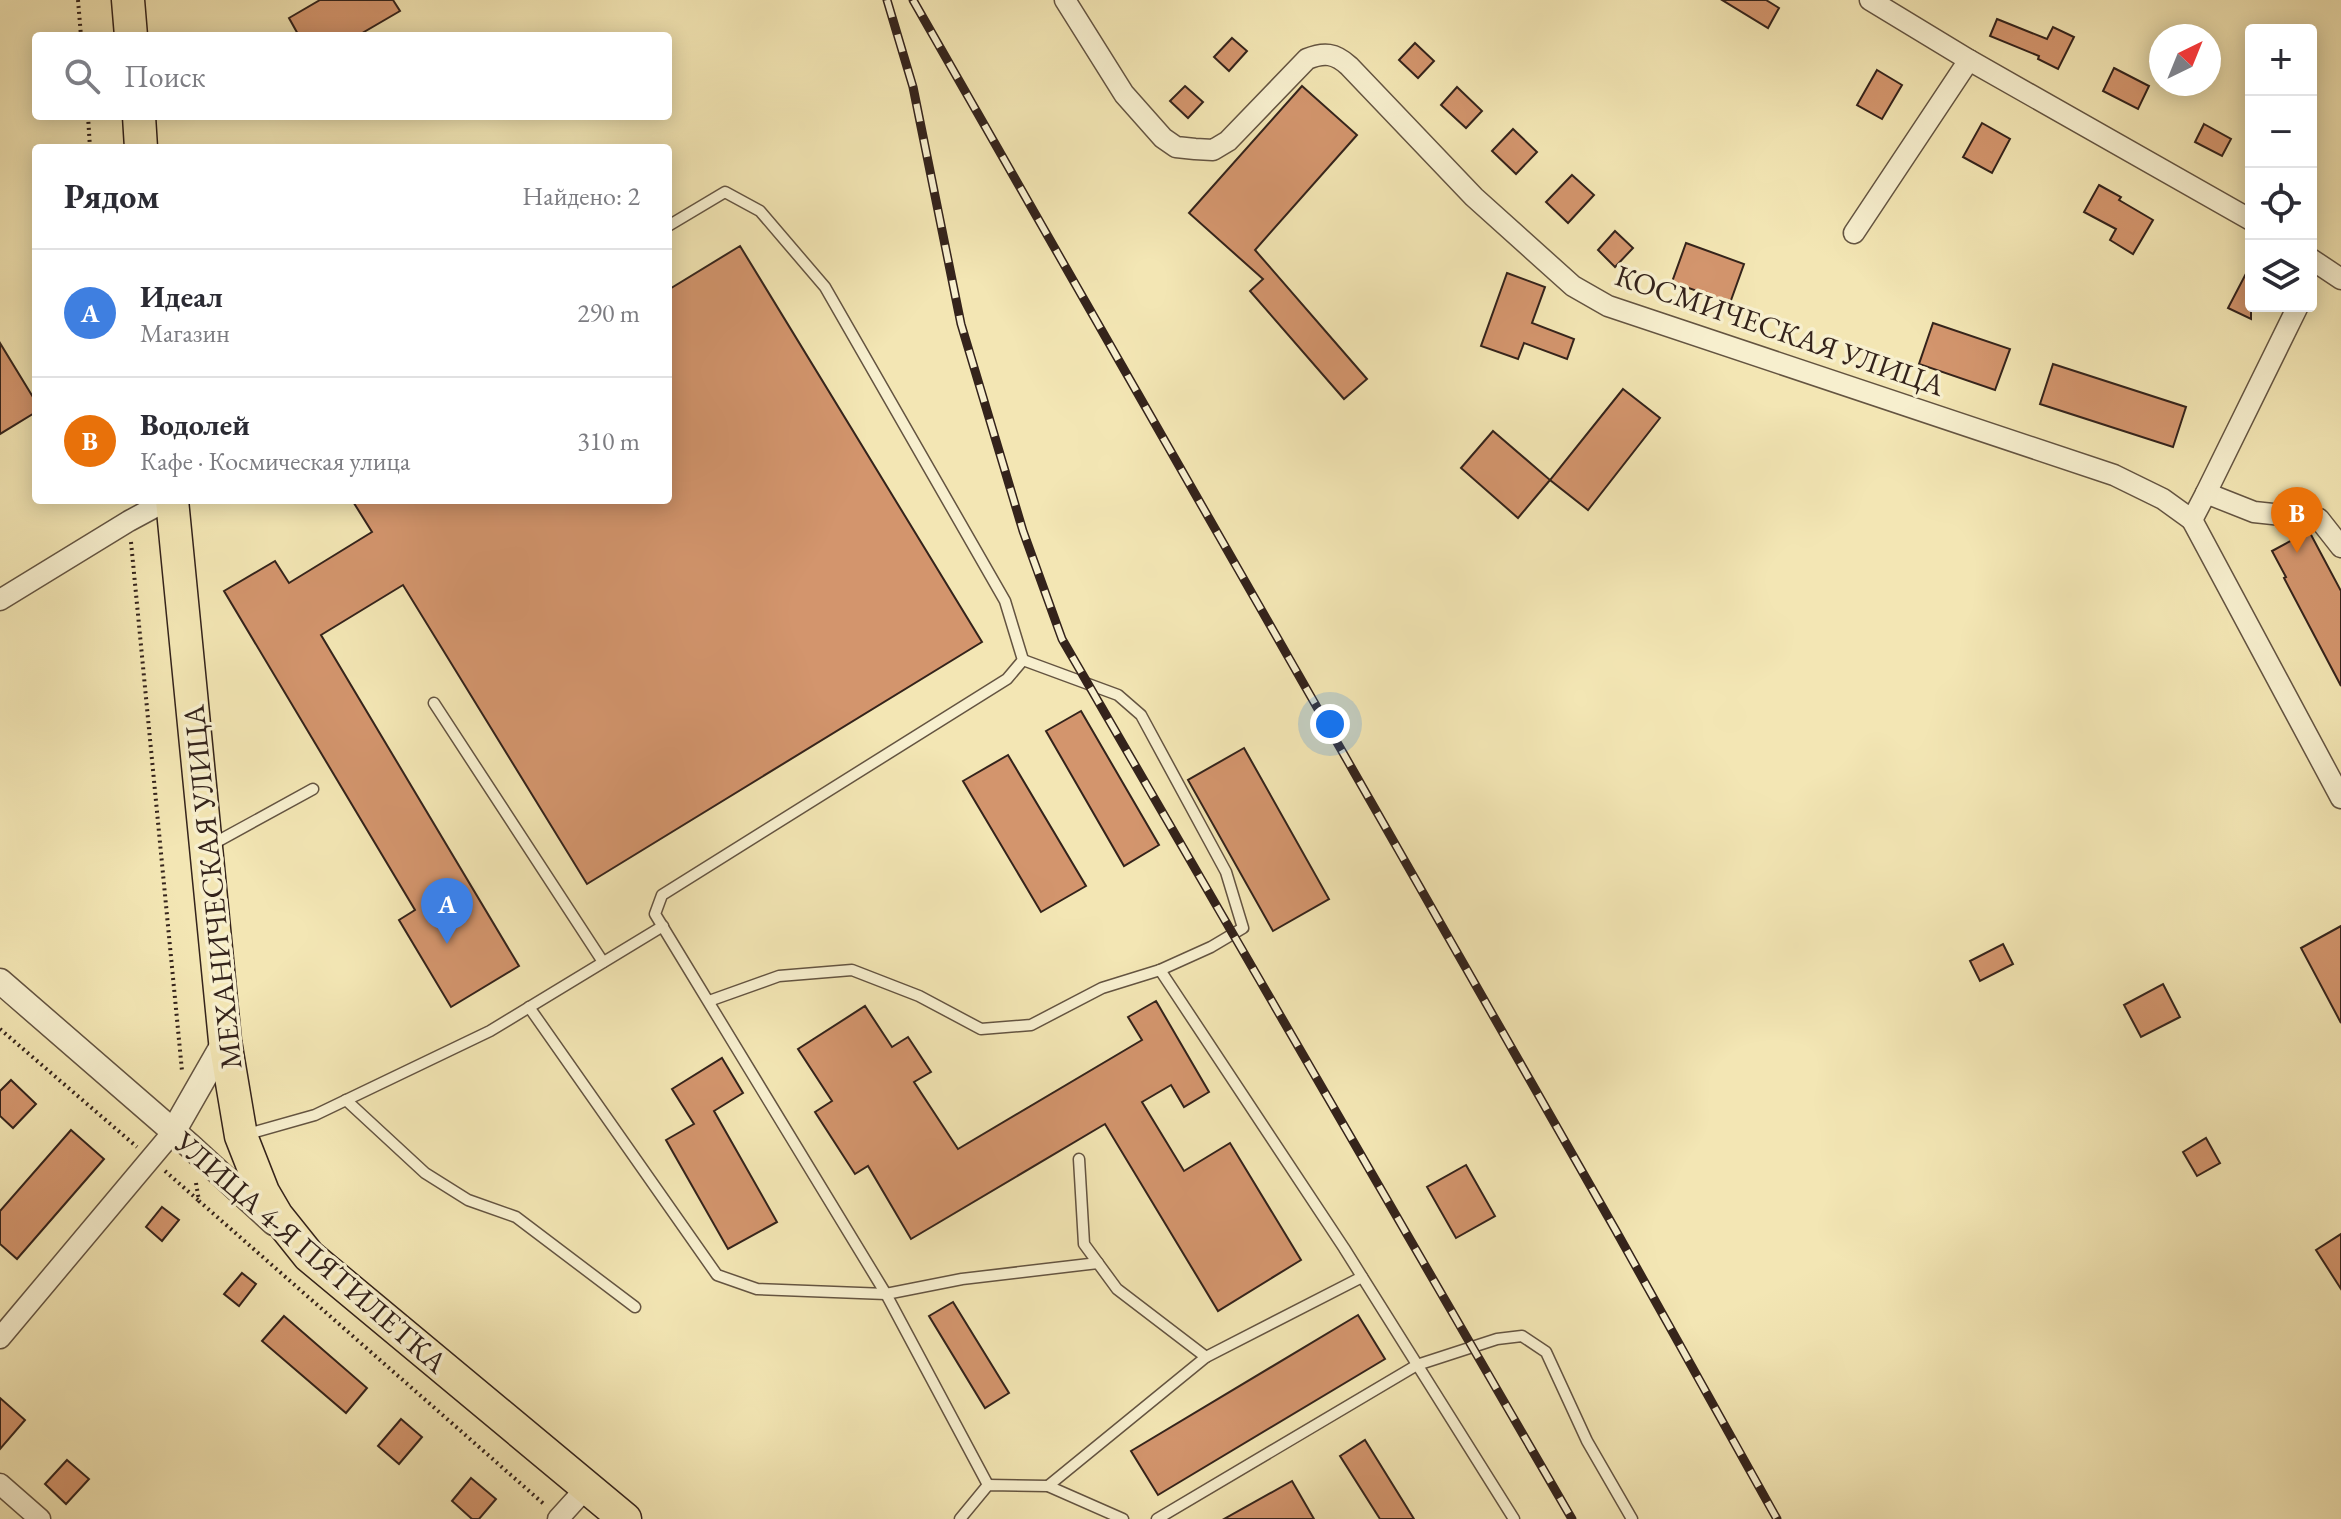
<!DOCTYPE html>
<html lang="ru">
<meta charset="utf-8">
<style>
:root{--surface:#fff;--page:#f7f7f7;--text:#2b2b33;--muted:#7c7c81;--line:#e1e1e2;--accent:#8f2418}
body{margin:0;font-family:"EB Garamond",serif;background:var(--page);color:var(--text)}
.controls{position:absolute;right:24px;top:24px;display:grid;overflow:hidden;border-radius:8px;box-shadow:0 4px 20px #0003}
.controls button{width:72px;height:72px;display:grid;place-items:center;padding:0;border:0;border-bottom:2px solid var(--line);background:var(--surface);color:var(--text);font:40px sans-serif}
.compass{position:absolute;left:2149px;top:24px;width:72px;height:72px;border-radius:50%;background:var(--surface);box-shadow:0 4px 20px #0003;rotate:43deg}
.you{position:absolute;left:1330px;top:724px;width:28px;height:28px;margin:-20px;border:6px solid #fff;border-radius:50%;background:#1a73e8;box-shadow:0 0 0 12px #1a73e833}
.badge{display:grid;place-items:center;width:52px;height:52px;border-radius:50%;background:var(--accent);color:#fff;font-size:26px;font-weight:700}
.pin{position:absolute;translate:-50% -66px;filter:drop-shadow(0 2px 4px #0008)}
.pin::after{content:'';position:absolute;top:42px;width:28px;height:24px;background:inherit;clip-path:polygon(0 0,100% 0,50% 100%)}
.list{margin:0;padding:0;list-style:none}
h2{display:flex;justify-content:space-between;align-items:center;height:104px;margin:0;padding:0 32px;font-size:34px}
h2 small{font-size:26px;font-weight:400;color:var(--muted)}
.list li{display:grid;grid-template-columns:52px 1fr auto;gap:24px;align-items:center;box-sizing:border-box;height:128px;padding:0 32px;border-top:2px solid var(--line)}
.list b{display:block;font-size:30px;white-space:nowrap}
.list p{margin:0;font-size:26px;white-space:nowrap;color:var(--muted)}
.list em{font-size:26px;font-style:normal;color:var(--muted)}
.icon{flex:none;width:44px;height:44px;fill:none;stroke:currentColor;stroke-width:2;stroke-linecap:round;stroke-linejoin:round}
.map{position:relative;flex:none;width:2341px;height:1519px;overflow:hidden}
.search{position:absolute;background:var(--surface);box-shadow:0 4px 20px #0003;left:32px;top:32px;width:640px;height:88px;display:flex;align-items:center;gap:20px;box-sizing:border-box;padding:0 28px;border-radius:8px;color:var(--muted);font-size:30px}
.panel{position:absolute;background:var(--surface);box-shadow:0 4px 20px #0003;left:32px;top:144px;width:640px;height:360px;border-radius:8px}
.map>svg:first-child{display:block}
.building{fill:#d3956d;stroke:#34231b;stroke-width:2}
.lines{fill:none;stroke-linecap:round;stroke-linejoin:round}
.service-casing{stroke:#645441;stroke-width:13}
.minor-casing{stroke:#645441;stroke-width:23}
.tertiary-casing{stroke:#645441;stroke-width:27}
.primary-casing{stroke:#34231b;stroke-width:35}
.path{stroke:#34231b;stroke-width:4;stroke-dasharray:2 4;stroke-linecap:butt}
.service{stroke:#f7efce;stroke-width:10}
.minor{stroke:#f7efce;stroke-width:20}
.tertiary{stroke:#f7efce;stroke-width:24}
.primary{stroke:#f3e6b4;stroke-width:32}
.rail-casing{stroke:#34231b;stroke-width:9}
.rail{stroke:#f7efce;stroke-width:6;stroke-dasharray:18;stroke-linecap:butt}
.labels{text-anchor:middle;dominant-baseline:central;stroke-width:7;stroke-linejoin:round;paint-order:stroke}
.street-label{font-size:30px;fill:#34231b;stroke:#f7efce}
</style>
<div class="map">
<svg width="2341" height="1519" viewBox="0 0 2341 1519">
<rect width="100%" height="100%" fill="#f3e6b4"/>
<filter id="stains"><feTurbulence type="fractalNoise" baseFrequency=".0025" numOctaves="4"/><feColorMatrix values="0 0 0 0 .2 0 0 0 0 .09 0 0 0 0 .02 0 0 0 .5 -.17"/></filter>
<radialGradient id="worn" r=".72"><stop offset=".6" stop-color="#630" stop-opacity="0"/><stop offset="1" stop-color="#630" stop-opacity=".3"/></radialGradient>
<g class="building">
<path d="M320,0H393L400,11L357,36H299L289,18Z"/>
<path d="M1722,0H1766L1779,8L1768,28Z"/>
<path d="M1997,19L2047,39L2053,27L2074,37L2058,69L2038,59L2039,56L1990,36Z"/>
<path d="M1232,38L1247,51L1229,71L1214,57Z"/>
<path d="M1415,43L1434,61L1418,78L1399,60Z"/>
<path d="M2114,68L2149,86L2138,109L2103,91Z"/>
<path d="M1877,70L1902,85L1882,119L1857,105Z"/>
<path d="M1185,86L1203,102L1188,118L1170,101Z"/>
<path d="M1302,86L1357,135L1255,250L1367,379L1344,399L1250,291L1263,279L1189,213Z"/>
<path d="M1457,87L1482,111L1466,128L1441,105Z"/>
<path d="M1982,123L2010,139L1992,173L1963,157Z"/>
<path d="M2204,124L2231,139L2222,156L2195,142Z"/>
<path d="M1513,129L1537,152L1516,174L1492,151Z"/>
<path d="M1572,175L1594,195L1568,223L1546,202Z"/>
<path d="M2099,185L2121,197L2119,200L2153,220L2133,254L2110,240L2116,229L2084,212Z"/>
<path d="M1615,231L1633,248L1615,267L1598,250Z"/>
<path d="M1686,243L1744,264L1730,303L1672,282Z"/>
<path d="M740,246L982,642L587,884L403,585L321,635L519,966L451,1007L399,920L415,910L224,591L275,561L289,583L372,532L352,500H668V290Z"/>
<path d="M2251,264V319L2228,308Z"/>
<path d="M1507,273L1545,287L1532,323L1574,339L1567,359L1524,343L1518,359L1481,346Z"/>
<path d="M1933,323L2010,349L1995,390L1919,364Z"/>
<path d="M0,343L36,402V412L0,434Z"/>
<path d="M2053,364L2186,407L2173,447L2040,404Z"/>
<path d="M1623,389L1660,418L1588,510L1550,480Z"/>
<path d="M1493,431L1550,480L1518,518L1461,468Z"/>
<path d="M2309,531L2341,591V686L2284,578L2286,577L2272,551Z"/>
<path d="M1081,711L1159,845L1124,866L1046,731Z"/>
<path d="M1244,748L1329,899L1273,931L1188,780Z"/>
<path d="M1008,755L1086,886L1041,912L963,781Z"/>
<path d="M2341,926V1023L2301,948Z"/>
<path d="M2003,944L2013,964L1980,981L1970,961Z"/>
<path d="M2163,984L2180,1017L2141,1037L2124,1005Z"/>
<path d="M1156,1001L1209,1092L1184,1107L1171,1085L1142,1102L1184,1171L1230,1143L1301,1260L1218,1311L1105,1124L911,1239L868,1166L855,1174L815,1112L832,1101L798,1049L865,1006L892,1047L908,1037L931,1072L914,1082L958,1149L1142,1040L1128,1017Z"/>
<path d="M722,1058L743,1093L714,1111L777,1222L728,1249L666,1140L694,1124L672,1089Z"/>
<path d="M11,1080L36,1104L13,1128L0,1116V1091Z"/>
<path d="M71,1130L104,1159L17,1259L0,1244V1211Z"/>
<path d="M2206,1138L2220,1163L2197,1176L2183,1152Z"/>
<path d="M1466,1165L1495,1216L1456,1238L1427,1187Z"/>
<path d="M162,1207L179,1220L162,1241L146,1227Z"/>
<path d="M2341,1234V1289L2316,1250Z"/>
<path d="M242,1273L256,1284L239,1306L224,1294Z"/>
<path d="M953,1302L1009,1393L985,1408L929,1316Z"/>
<path d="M1358,1315L1385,1359L1158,1495L1131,1451Z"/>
<path d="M284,1316L367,1388L346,1413L262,1341Z"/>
<path d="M0,1398L25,1420L0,1449Z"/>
<path d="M401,1419L422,1437L399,1464L378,1446Z"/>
<path d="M1365,1440L1414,1519H1380L1340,1456Z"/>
<path d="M67,1460L89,1479L66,1504L45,1484Z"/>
<path d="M471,1478L496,1499L479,1519H472L452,1501Z"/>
<path d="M1292,1481L1314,1519H1224Z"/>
</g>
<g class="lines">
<defs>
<g id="service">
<path d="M668,226L725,192L760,211L825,287L1005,601L1023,660L1007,679L662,895L655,914L886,1294L988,1485"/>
<path d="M434,703L603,962"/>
<path d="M211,845L313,789"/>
<path d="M1160,970L1344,1248L1514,1519"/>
<path d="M709,1001L779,976L852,970L919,996L981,1029L1031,1025L1102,988L1160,970L1211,947L1243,928L1226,872L1141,715L1118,695L1023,660"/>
<path d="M529,1007L717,1275L757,1289L886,1294L962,1279L1098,1263"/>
<path d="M346,1100L425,1173L468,1200L516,1217L635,1307"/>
<path d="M244,1135L315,1115L490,1031L663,926"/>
<path d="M1079,1159L1084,1244L1117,1289L1206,1357"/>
<path d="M1048,1486L1206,1357L1362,1277"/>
<path d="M960,1519L988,1485L1048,1486L1123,1519"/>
<path d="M1157,1519L1417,1365L1497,1339L1522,1336L1546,1352L1587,1441L1632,1519"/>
</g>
<g id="minor">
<path d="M1065,0L1124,94L1163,138L1176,147L1195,149L1213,150L1228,141L1307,59C1324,52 1335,53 1349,66L1474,197L1573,286L1608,306L2114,475L2163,499L2192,520L2206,493L2254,512L2319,519L2341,547"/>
<path d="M1870,0L1969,60L2251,220"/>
<path d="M1854,233L1969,60"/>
<path d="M2311,259L2341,279"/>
<path d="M2206,493L2298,306"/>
<path d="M2192,520L2341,798"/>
<path d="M0,600L129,521L168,500"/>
<path d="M0,1338L173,1132"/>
<path d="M0,1484L40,1519"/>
<path d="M558,1519L587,1487"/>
</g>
<g id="tertiary">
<path d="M0,981L189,1145L274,1223"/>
<path d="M173,1132L225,1041"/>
</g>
<g id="primary">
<path d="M128,0L131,36"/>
<path d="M139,116L141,148"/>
<path d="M172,500L225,1041L241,1136L263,1192L277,1216L309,1256L625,1519"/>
</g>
</defs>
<use href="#service" class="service-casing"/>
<use href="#minor" class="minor-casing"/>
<use href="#tertiary" class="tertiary-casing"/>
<use href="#primary" class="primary-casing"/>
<g class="path">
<path d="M78,0L81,36"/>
<path d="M88,116L90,148"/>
<path d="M131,542L182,1071"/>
<path d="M0,1029L137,1147"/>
<path d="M165,1171L198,1200"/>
<path d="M196,1183L199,1201L545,1505"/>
</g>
<use href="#service" class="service"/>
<use href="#minor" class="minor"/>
<use href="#tertiary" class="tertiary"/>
<use href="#primary" class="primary"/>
<defs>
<g id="rail">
<path d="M887,0L913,87L961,324L1023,531L1062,639L1572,1519"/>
<path d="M913,0L1615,1229L1777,1519"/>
</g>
</defs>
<use href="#rail" class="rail-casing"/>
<use href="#rail" class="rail"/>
</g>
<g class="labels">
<g class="street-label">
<text transform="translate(1780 330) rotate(19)">КОСМИЧЕСКАЯ УЛИЦА</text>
<text transform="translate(212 887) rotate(-96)">МЕХАНИЧЕСКАЯ УЛИЦА</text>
<text transform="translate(311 1252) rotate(41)">УЛИЦА 4-Я ПЯТИЛЕТКА</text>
</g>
</g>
<rect width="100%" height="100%" filter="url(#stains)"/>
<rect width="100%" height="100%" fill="url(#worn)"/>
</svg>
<div class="controls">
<button>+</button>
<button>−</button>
<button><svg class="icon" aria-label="locate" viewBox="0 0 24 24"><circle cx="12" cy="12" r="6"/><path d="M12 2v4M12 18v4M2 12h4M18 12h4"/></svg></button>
<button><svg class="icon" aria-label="layers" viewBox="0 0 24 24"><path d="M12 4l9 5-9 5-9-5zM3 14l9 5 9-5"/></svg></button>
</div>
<svg class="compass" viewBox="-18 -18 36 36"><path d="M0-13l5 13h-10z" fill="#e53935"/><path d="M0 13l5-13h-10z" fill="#7c7c81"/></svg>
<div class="you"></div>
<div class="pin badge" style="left:447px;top:944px;background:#3f7fe0">A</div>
<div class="pin badge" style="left:2297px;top:553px;background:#e8710a">B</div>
<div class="search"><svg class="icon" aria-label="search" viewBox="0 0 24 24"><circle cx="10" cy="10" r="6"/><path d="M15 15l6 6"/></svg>Поиск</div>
<section class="panel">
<h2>Рядом<small>Найдено: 2</small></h2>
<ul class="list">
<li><span class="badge" style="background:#3f7fe0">A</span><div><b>Идеал</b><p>Магазин</p></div><em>290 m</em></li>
<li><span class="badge" style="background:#e8710a">B</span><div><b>Водолей</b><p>Кафе · Космическая улица</p></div><em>310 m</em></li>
</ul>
</section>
</div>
